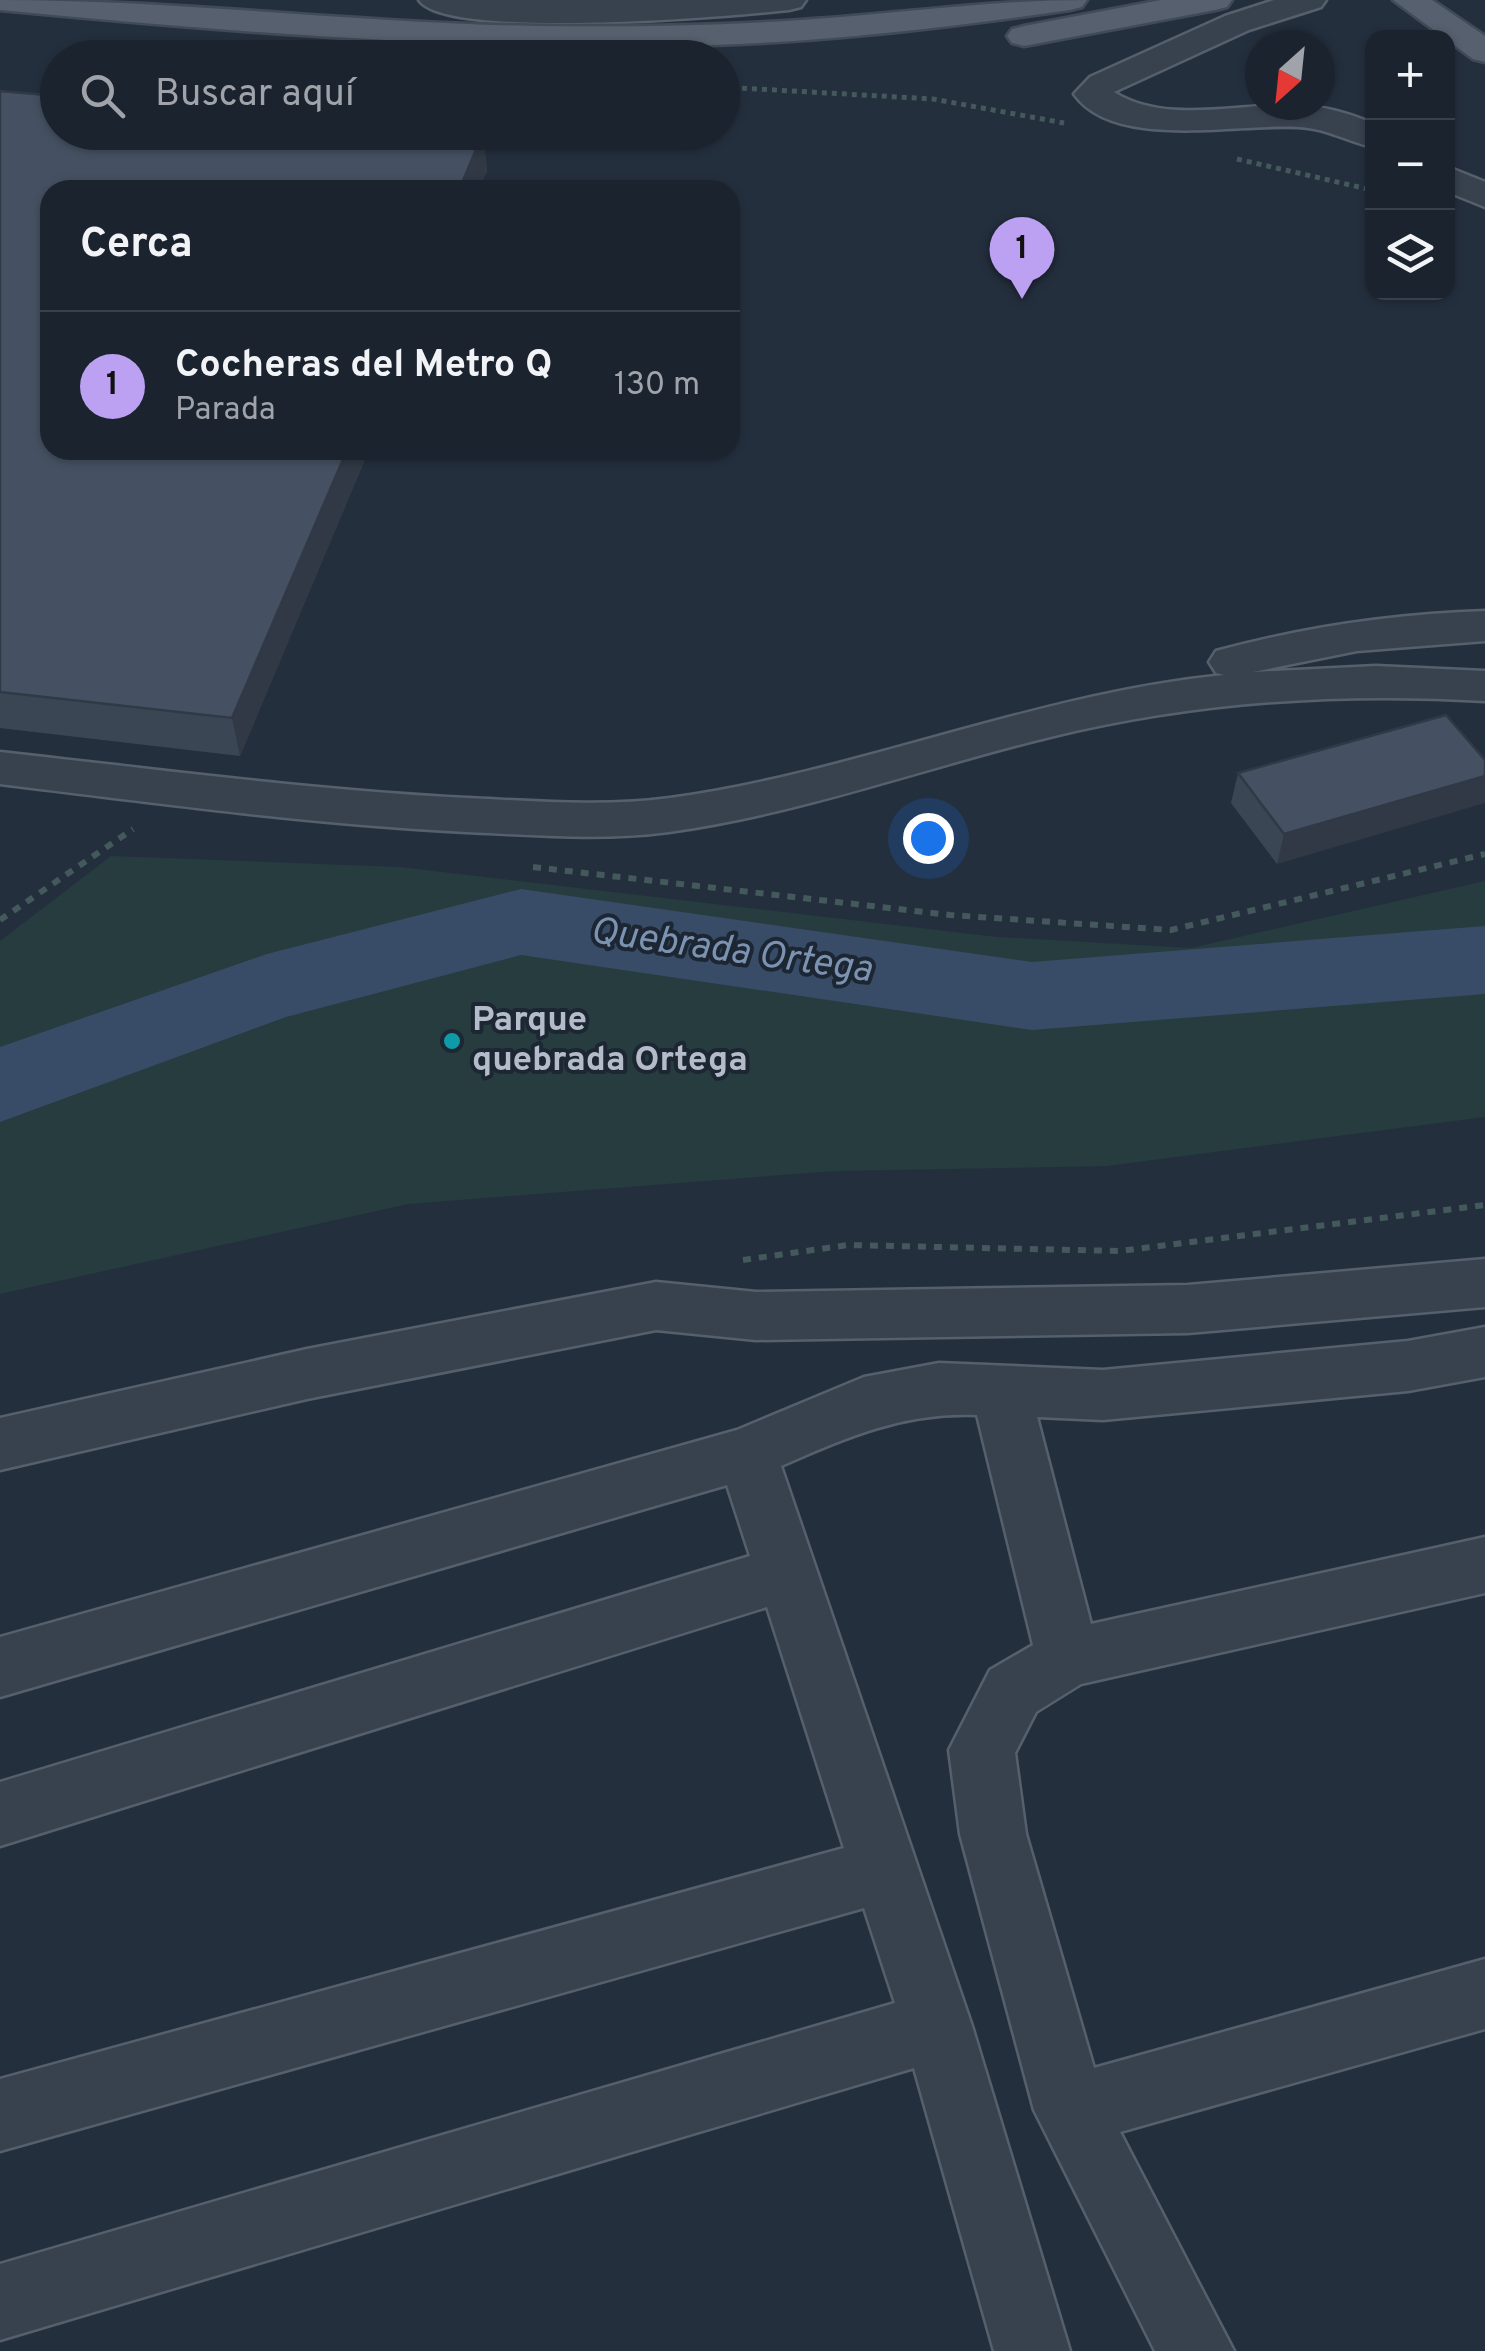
<!DOCTYPE html>
<html lang="es">
<meta charset="utf-8">
<style>
:root{--surface:#1b232e;--page:#282f3a;--text:#f1f3f6;--muted:#a0a4aa;--line:#39404a;--accent:#bca0f2}
body{margin:0;font-family:Overpass,sans-serif;background:var(--page);color:var(--text)}
.controls{position:absolute;right:30px;top:30px;display:grid;overflow:hidden;border-radius:20px;box-shadow:0 2px 8px #0004}
.controls button{width:90px;height:90px;display:grid;place-items:center;padding:0;border:0;border-bottom:2px solid var(--line);background:var(--surface);color:var(--text);font:50px sans-serif}
.compass{position:absolute;left:1245px;top:30px;width:90px;height:90px;border-radius:50%;background:var(--surface);box-shadow:0 2px 8px #0004;rotate:207deg}
.you{position:absolute;left:928px;top:838px;width:35px;height:35px;margin:-25px;border:8px solid #fff;border-radius:50%;background:#1a73e8;box-shadow:0 0 0 15px #1a73e833}
.badge{display:grid;place-items:center;width:65px;height:65px;border-radius:50%;background:var(--accent);color:#111;font-size:32px;font-weight:700}
.pin{position:absolute;translate:-50% -82px;filter:drop-shadow(0 2px 5px #0008)}
.pin::after{content:'';position:absolute;top:52px;width:35px;height:30px;background:inherit;clip-path:polygon(0 0,100% 0,50% 100%)}
.list{margin:0;padding:0;list-style:none}
h2{display:flex;justify-content:space-between;align-items:center;height:130px;margin:0;padding:0 40px;font-size:42px}
h2 small{font-size:32px;font-weight:400;color:var(--muted)}
.list li{display:grid;grid-template-columns:65px 1fr auto;gap:30px;align-items:center;box-sizing:border-box;height:150px;padding:0 40px;border-top:2px solid var(--line)}
.list b{display:block;font-size:38px;white-space:nowrap}
.list p{margin:0;font-size:32px;white-space:nowrap;color:var(--muted)}
.list em{font-size:32px;font-style:normal;color:var(--muted)}
.icon{flex:none;width:55px;height:55px;fill:none;stroke:currentColor;stroke-width:2;stroke-linecap:round;stroke-linejoin:round}
.map{position:relative;flex:none;width:1485px;height:2351px;overflow:hidden}
.search{position:absolute;background:var(--surface);box-shadow:0 2px 8px #0004;left:40px;top:40px;width:700px;height:110px;display:flex;align-items:center;gap:25px;box-sizing:border-box;padding:0 35px;border-radius:55px;color:var(--muted);font-size:38px}
.panel{position:absolute;background:var(--surface);box-shadow:0 2px 8px #0004;left:40px;top:180px;width:700px;height:280px;border-radius:30px}
.map>svg:first-child{display:block}
.green{fill:#263c3f}
.lines{fill:none;stroke-linecap:round;stroke-linejoin:round}
.river{fill:#394c67;fill-rule:evenodd}
.minor-casing{stroke:#565f6c;stroke-width:5}
.major-casing{stroke:#414a57;stroke-width:5}
.path-far1{stroke:#44595c;stroke-width:5;stroke-dasharray:5 5;stroke-linecap:butt}
.path{stroke:#44595c;stroke-width:6;stroke-dasharray:8 8;stroke-linecap:butt}
.minor{fill:#38414e;fill-rule:evenodd}
.major{fill:#56606e;fill-rule:evenodd}
.wall{fill:#3b4654}
.shaded-wall{fill:#303945}
.building{fill:#455162;stroke:#303945;stroke-width:2.5}
.culture-dot{fill:#0f9aa8;stroke:#1d2633;stroke-width:4}
.labels{text-anchor:middle;dominant-baseline:central;stroke-width:8;stroke-linejoin:round;paint-order:stroke}
.poi-label{font-size:35px;font-weight:bold;fill:#b4bcc9;stroke:#1d2633;text-anchor:start}
.water-label{font-size:38px;font-style:italic;fill:#7c92b1;stroke:#1d2633}
</style>
<div class="map">
<svg width="1485" height="2351" viewBox="0 0 1485 2351">
<rect width="100%" height="100%" fill="#242f3e"/>
<path class="green" d="M111,856L400,867L997,937L1191,948L1485,881V1117L1107,1166L834,1171L408,1204L0,1294V941Z"/>
<g class="lines">
<path class="river" d="M521,889L1032,962L1485,926V994L1032,1030L521,955L286,1017L0,1122V1047L267,954Z"/>
<defs>
<g id="minor">
<path d="M419,0H806L801,7L789,10C733,16 447,41 419,0Z"/>
<path d="M1274,0H1326L1321,7L1249,30L1114,92C1166,125 1239,103 1297,105C1324,106 1348,113 1372,123V147C1347,141 1325,128 1298,127C1239,123 1114,151 1074,94L1090,77L1225,16Z"/>
<path d="M1448,167L1485,182V207L1448,192Z"/>
<path d="M1485,611V641L1357,651L1253,672L1376,666L1485,671V701C1338,692 1193,702 1050,737C923,768 800,814 669,832C602,841 533,835 466,832C310,824 155,803 0,784V752C155,769 310,790 467,798C534,801 603,807 670,798C858,772 1034,694 1224,675L1216,673L1209,662L1216,651C1304,627 1393,614 1485,611Z"/>
<path d="M1485,1259V1307L1188,1333L756,1340L656,1330L307,1399L0,1470V1418L307,1349L656,1282L756,1292L1188,1285Z"/>
<path d="M1485,1327V1377L1408,1391L1103,1420L1037,1417L1091,1624L1485,1537V1593L1081,1684L1036,1712L1015,1753L1026,1834L1094,2068L1485,1959V2029L1120,2132L1234,2351H1155L1034,2110L960,1834L949,1750L990,1670L1033,1645L977,1415C904,1412 847,1437 781,1466L972,2026L1070,2351H994L914,2068L0,2340V2264L895,2003L864,1908L0,2151V2079L844,1848L767,1607L0,1846V1782L750,1556L727,1485L0,1697V1637L737,1430L864,1377L939,1363L1103,1370L1408,1341Z"/>
</g>
<g id="major">
<path d="M0,0C179,0 357,23 536,26C624,27 713,26 801,20C897,14 991,0 1087,0L1082,7L1070,10C935,29 800,45 664,46C442,49 221,31 0,10Z"/>
<path d="M1161,0H1232L1227,7L1215,10L1024,46L1012,43L1007,36L1012,29L1024,26Z"/>
<path d="M1393,0H1432L1485,36V62L1473,59Z"/>
</g>
</defs>
<use href="#minor" class="minor-casing"/>
<use href="#major" class="major-casing"/>
<g class="path-far1">
<path d="M722,87L933,99L1064,123"/>
<path d="M1237,159L1372,190"/>
</g>
<g class="path">
<path d="M533,867L950,915L1171,930L1485,854"/>
<path d="M0,920L133,829"/>
<path d="M743,1260L848,1245L1120,1251L1485,1205"/>
</g>
<use href="#minor" class="minor"/>
<use href="#major" class="major"/>
</g>
<g class="wall">
<path d="M0,91L483,133L487,171L478,190H50L369,450L240,756L0,728Z"/>
<path d="M1446,715L1277,864L1231,803L1238,773Z"/>
</g>
<g class="shaded-wall">
<path d="M483,133L487,171L478,190H459Z"/>
<path d="M347,450H369L240,756L232,718Z"/>
<path d="M1485,776V803L1277,864L1284,834Z"/>
</g>
<g class="building">
<path d="M0,91L58,96V132L483,133L459,190H50V450H347L232,718L0,692Z"/>
<path d="M1446,715L1485,760V776L1284,834L1238,773Z"/>
</g>
<circle class="culture-dot" cx="452" cy="1041" r="10"/>
<g class="labels">
<g class="poi-label">
<text x="472" y="1021">Parque<tspan x="472" dy="40">quebrada Ortega</tspan></text>
</g>
<g class="water-label">
<text transform="translate(731 952) rotate(8)">Quebrada Ortega</text>
</g>
</g>
</svg>
<div class="controls">
<button>+</button>
<button>−</button>
<button><svg class="icon" aria-label="layers" viewBox="0 0 24 24"><path d="M12 4l9 5-9 5-9-5zM3 14l9 5 9-5"/></svg></button>
</div>
<svg class="compass" viewBox="-18 -18 36 36"><path d="M0-13l5 13h-10z" fill="#e53935"/><path d="M0 13l5-13h-10z" fill="#a0a4aa"/></svg>
<div class="you"></div>
<div class="pin badge" style="left:1022px;top:299px">1</div>
<div class="search"><svg class="icon" aria-label="search" viewBox="0 0 24 24"><circle cx="10" cy="10" r="6"/><path d="M15 15l6 6"/></svg>Buscar aquí</div>
<section class="panel">
<h2>Cerca<small></small></h2>
<ul class="list">
<li><span class="badge">1</span><div><b>Cocheras del Metro Q</b><p>Parada</p></div><em>130 m</em></li>
</ul>
</section>
</div>
